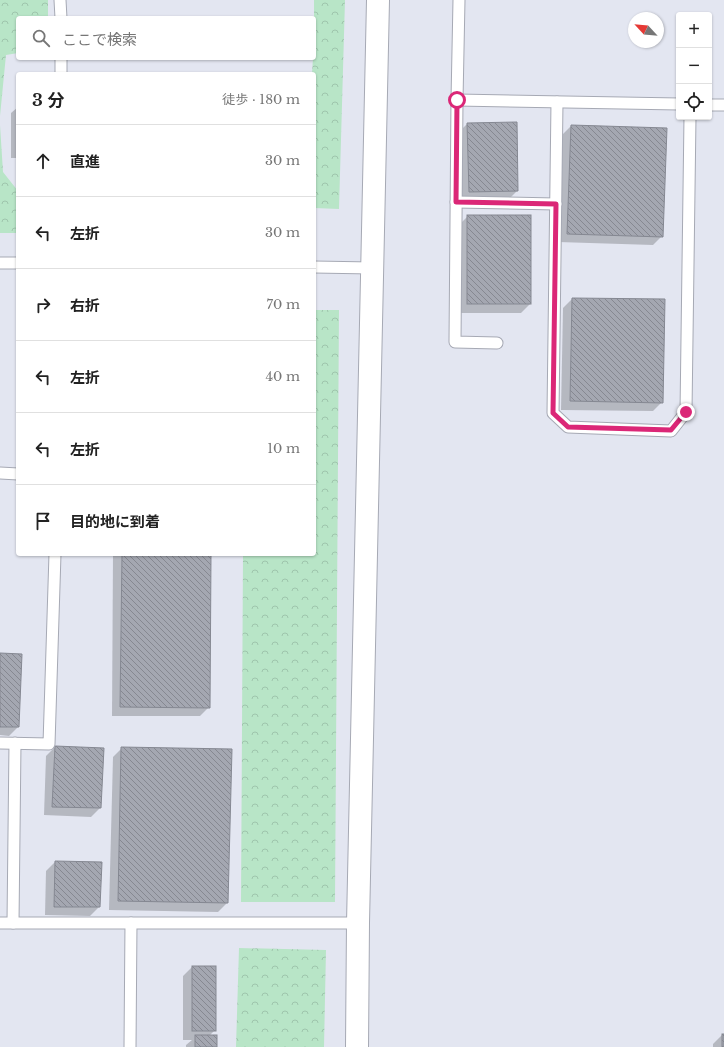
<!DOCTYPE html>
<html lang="ja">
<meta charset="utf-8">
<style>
:root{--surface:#fff;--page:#f2f2f2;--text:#222;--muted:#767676;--line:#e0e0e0}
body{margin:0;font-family:"Libre Baskerville","Noto Sans JP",serif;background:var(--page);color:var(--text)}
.controls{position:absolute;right:12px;top:12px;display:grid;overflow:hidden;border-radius:4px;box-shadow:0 1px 3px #0004}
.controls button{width:36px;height:36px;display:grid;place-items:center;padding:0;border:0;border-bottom:1px solid var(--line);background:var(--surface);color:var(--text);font:20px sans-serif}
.compass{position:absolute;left:628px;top:12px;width:36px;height:36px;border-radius:50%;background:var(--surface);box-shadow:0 1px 3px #0004;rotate:296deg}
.stop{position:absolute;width:12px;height:12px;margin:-9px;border:3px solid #db2777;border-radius:50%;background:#fff}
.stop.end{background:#db2777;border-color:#fff;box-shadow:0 1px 4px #0008}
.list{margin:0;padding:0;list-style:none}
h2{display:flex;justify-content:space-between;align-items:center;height:52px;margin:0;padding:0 16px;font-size:17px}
h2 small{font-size:13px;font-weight:400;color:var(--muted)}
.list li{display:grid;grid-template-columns:26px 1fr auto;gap:12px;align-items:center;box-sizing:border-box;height:72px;padding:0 16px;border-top:1px solid var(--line)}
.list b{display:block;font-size:15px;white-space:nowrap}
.list em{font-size:13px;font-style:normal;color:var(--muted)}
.icon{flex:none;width:22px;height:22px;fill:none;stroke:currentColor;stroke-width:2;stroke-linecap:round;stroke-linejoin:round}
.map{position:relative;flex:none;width:724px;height:1047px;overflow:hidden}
.search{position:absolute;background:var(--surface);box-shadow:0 1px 3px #0004;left:16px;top:16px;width:300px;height:44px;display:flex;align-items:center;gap:10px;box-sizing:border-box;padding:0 14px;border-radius:4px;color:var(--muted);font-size:15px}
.panel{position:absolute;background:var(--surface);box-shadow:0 1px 3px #0004;left:16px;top:72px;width:300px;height:484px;border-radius:4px}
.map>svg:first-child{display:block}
.forest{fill:url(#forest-crowns)}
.shadow{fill:#0003}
.building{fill:url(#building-back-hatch);stroke:#858892}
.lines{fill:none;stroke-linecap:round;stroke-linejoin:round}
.service-casing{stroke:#a6a9b4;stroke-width:13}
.tertiary-casing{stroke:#a6a9b4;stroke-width:24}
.service{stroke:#fff;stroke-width:11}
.tertiary{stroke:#fff;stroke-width:22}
.route{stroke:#db2777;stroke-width:5}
</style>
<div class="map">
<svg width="724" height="1047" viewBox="0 0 724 1047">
<defs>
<pattern id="forest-crowns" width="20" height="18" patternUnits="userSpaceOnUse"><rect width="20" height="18" fill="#b8e5c7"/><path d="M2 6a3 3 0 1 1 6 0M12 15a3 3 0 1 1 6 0" fill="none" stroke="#9ec5ac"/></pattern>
<pattern id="building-back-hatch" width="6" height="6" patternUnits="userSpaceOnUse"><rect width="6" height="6" fill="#a4a7b1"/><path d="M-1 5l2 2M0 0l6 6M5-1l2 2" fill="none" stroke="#868891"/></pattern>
</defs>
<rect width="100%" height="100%" fill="#e3e6f1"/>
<g class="forest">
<path d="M0,0H48V18H18V53L6,55L0,116Z"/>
<path d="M314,0H345L339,209L314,208V74H312L313,58H314Z"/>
<path d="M0,125L3,172L18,191V233H0Z"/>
<path d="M314,310H339L335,902H241L243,554H314Z"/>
<path d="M239,948L326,950L324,1047H236Z"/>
</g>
<g class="shadow">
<path d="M18,107V158H11V113Z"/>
<path d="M467,124L517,191L508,200L460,201L458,133Z"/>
<path d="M571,126L662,236L653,245L558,242L562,135Z"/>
<path d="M468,216L530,304L521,313H458L459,225Z"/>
<path d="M572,299L662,402L653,411L561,410L563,308Z"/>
<path d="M113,554H210L209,707L200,716H112Z"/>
<path d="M0,654L18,727L9,736L0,735Z"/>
<path d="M55,747L100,808L91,817L44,815L46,756Z"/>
<path d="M122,748L231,750L227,903L218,912L109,910L113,757Z"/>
<path d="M55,862L99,907L90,916L45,915L46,871Z"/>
<path d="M192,967L215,1030L209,1036L216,1047H186V1045L192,1040H183V976Z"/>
<path d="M722,1035H724V1047H713V1044Z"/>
</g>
<g class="building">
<path d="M517,122L518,191L469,192L467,123Z"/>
<path d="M571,125L667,128L663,237L567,234Z"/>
<rect x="467" y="215" width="64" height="89"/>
<path d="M572,298L665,299L663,403L570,401Z"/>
<path d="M122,554H211L210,708L120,707Z"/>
<path d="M0,653L22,654L19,727H0Z"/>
<path d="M55,746L104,748L101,808L52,807Z"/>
<path d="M121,747L232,749L228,903L118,901Z"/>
<path d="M55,861L102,862L100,907H54Z"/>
<rect x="192" y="966" width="24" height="65"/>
<rect x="722" y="1034" width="2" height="13"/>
<rect x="195" y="1035" width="22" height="12"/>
</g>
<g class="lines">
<defs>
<g id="service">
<path d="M60,0L61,18"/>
<path d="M459,0L457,100L455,342L497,343"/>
<path d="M61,58V74"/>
<path d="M457,100L679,104"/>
<path d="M557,102L553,413L568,427L671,431L686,412L690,117"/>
<path d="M709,105H724"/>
<path d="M456,202L556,204"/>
<path d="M0,263H18"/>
<path d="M314,267L372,268"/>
<path d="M0,473L18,474"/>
<path d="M0,743L49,744L55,554"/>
<path d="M15,743L13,923H358"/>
<path d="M0,923H13"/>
<path d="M130,1047L131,923"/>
</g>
<path id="tertiary" d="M357,1047L358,923L378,0"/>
</defs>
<use href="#service" class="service-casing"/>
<use href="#tertiary" class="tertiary-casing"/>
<use href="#service" class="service"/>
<use href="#tertiary" class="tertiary"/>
</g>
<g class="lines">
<path class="route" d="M457,100L456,202L556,204L553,413L568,427L671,430L686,412"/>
</g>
</svg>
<div class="controls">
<button>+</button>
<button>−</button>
<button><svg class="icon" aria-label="locate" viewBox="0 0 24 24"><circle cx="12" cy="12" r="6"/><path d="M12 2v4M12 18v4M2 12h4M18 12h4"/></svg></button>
</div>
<svg class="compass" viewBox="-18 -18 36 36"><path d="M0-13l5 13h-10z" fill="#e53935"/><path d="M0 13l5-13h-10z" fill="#767676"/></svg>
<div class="stop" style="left:457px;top:100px"></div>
<div class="stop end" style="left:686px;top:412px"></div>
<div class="search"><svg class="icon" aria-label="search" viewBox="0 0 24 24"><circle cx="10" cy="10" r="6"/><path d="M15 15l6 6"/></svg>ここで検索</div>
<section class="panel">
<h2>3 分<small>徒歩 · 180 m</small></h2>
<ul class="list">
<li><svg class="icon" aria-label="ahead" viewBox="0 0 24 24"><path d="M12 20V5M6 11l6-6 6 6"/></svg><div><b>直進</b></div><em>30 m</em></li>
<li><svg class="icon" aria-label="left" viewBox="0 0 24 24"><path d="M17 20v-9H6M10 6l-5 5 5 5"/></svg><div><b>左折</b></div><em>30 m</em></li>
<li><svg class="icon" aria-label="right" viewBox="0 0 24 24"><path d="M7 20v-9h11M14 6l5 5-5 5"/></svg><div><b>右折</b></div><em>70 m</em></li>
<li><svg class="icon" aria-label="left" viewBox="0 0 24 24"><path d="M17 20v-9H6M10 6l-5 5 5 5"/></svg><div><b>左折</b></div><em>40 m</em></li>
<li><svg class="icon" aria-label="left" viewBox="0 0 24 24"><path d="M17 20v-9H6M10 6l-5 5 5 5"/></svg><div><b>左折</b></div><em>10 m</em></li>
<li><svg class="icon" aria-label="arrive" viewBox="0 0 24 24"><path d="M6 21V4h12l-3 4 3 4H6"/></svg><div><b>目的地に到着</b></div></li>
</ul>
</section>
</div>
